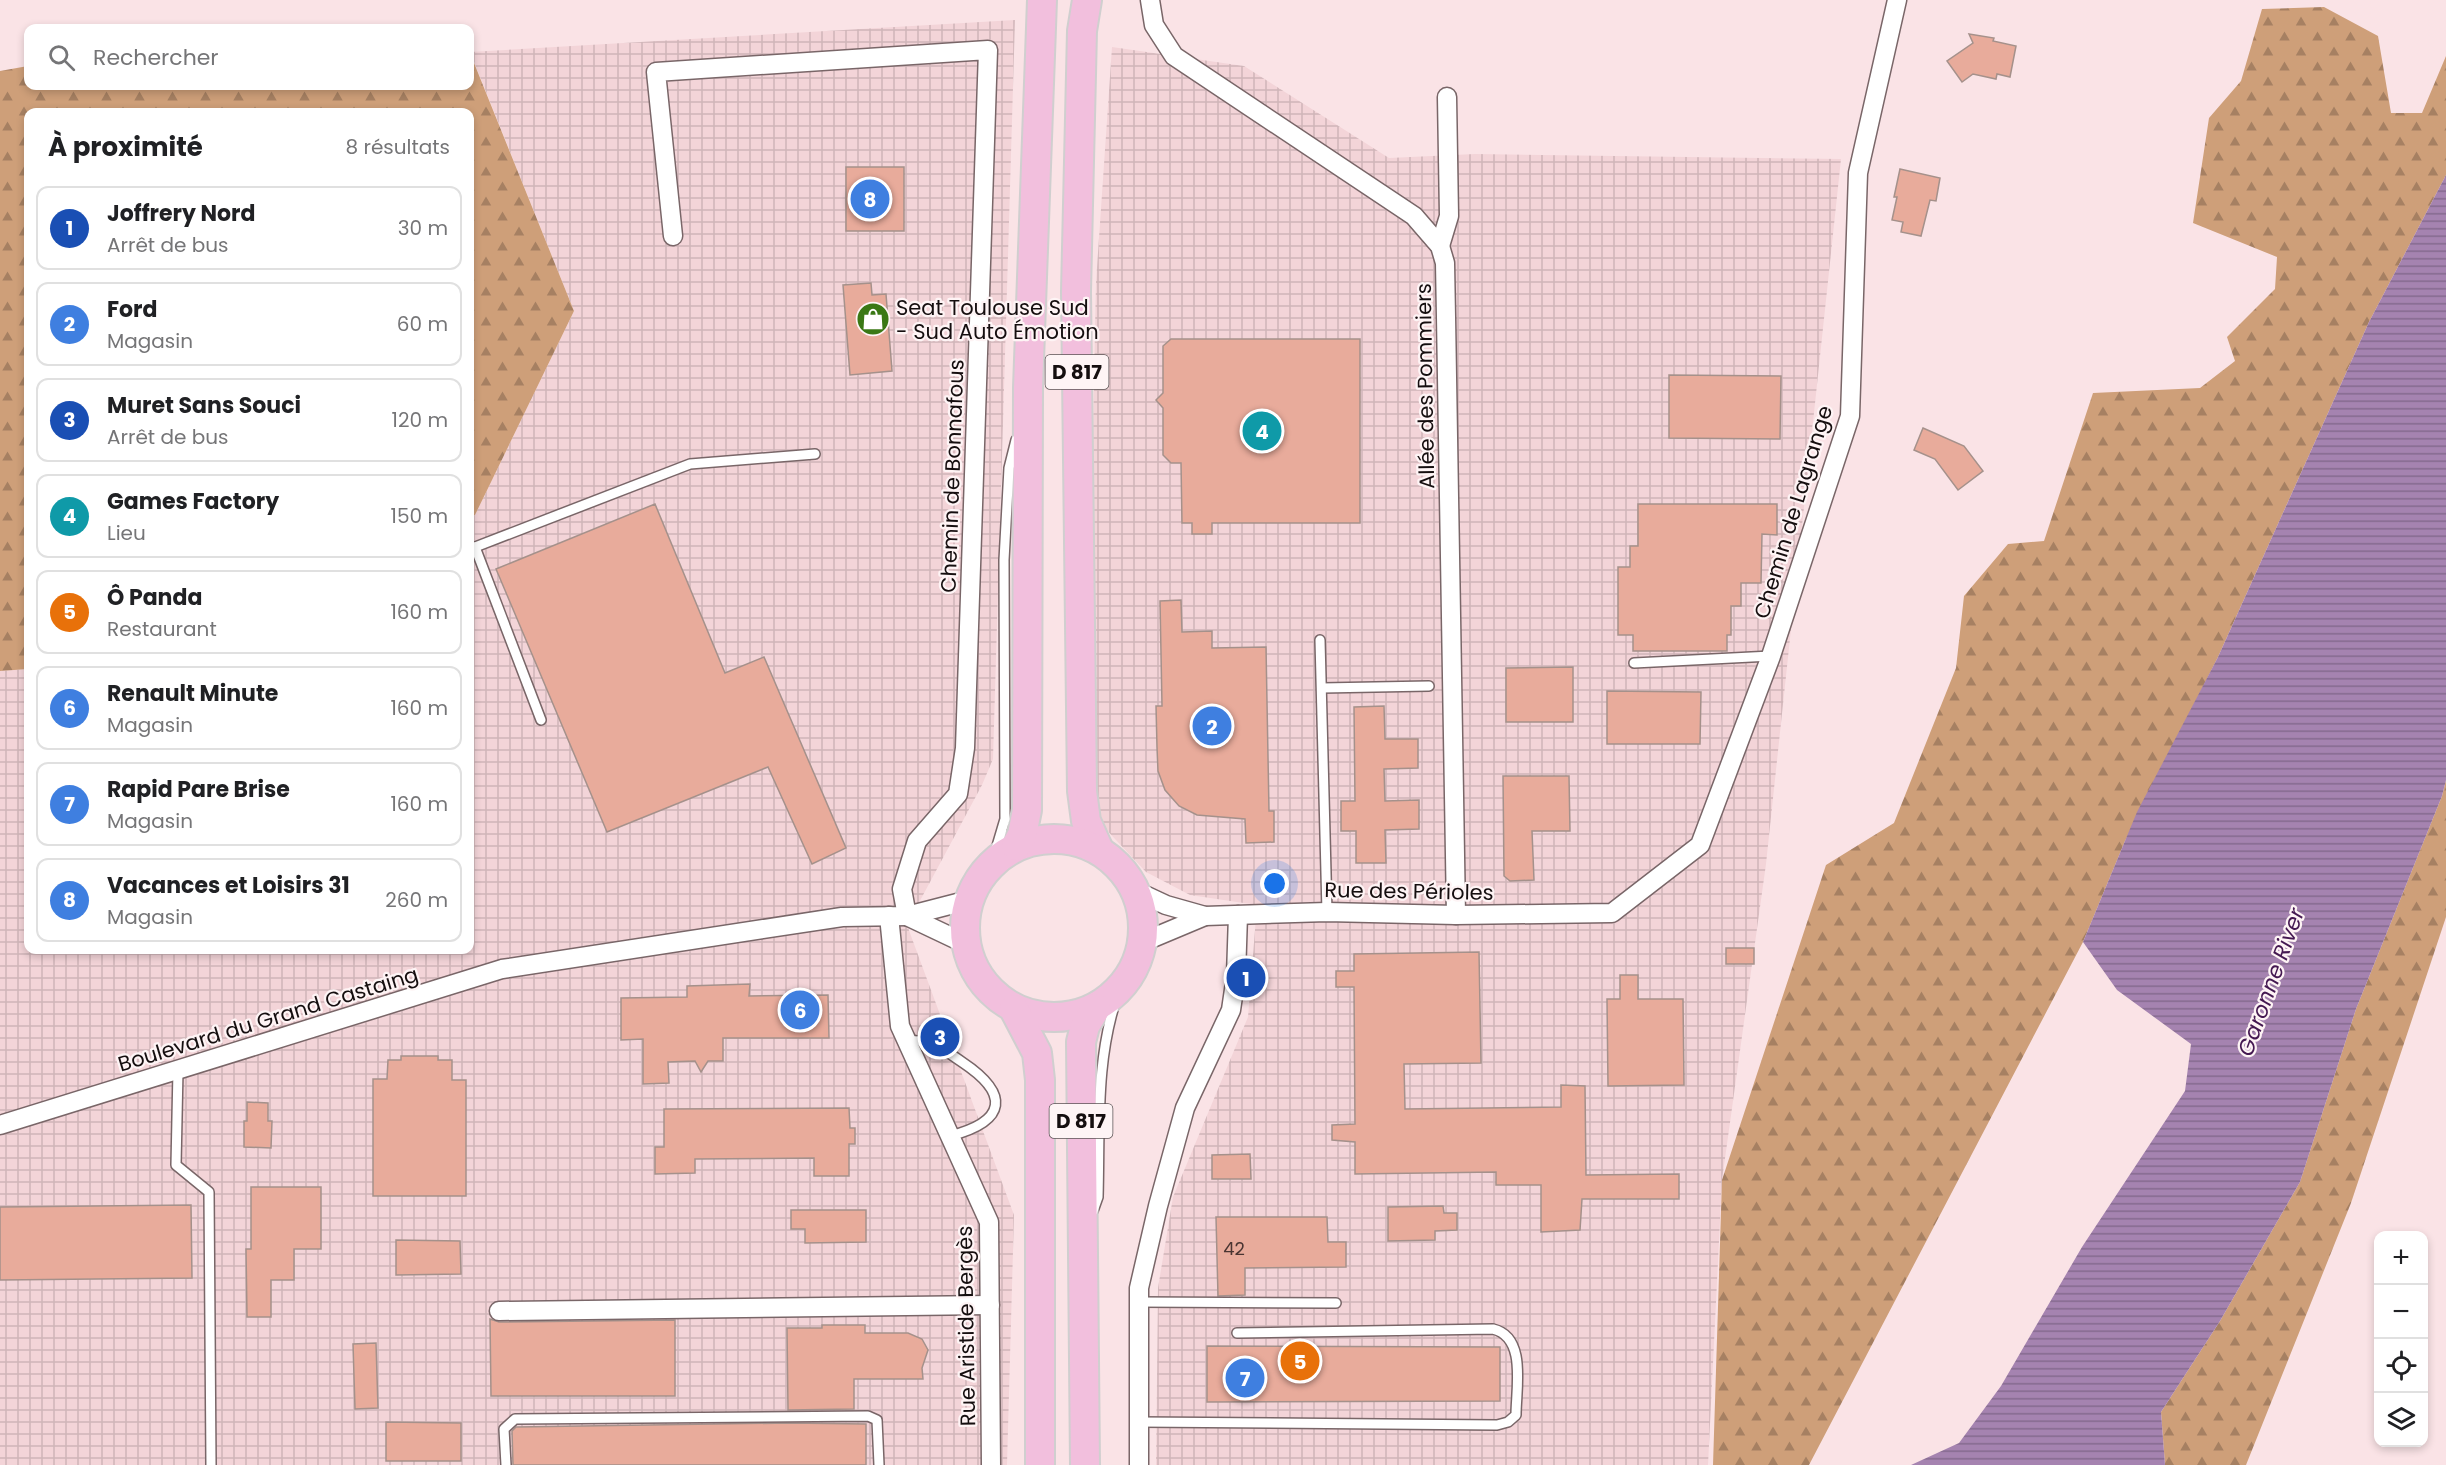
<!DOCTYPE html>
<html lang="fr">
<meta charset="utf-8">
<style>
:root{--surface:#fff;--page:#f2f2f2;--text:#202124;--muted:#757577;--line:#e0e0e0;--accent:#7c3aed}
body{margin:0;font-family:Poppins,sans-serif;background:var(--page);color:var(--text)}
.controls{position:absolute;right:18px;bottom:18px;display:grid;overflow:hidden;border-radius:12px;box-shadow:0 3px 9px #0003}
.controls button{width:54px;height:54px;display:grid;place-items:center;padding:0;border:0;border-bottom:2px solid var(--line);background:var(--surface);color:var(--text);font:30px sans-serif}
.you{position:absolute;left:1275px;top:884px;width:21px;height:21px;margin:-15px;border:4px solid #fff;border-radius:50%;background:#1a73e8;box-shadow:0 0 0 9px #1a73e833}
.badge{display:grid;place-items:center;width:39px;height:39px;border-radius:50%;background:var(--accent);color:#fff;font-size:20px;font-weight:700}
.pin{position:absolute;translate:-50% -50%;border:3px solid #fff;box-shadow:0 2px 6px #0006}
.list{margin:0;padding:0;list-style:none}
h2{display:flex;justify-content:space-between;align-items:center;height:78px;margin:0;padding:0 24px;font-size:26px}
h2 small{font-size:20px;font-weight:400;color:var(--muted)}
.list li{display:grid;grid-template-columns:39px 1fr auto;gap:18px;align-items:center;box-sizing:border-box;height:84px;margin:0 12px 12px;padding:0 12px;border:2px solid var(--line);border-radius:12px}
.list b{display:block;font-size:22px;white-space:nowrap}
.list p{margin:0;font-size:20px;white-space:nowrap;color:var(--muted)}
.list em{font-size:20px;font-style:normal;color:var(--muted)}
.icon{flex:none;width:33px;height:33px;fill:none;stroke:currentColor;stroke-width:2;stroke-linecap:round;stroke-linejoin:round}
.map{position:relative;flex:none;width:2446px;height:1465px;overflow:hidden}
.search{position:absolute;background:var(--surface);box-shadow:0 3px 9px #0003;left:24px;top:24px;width:450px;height:66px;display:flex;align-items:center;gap:15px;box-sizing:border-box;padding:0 21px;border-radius:12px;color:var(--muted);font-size:22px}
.panel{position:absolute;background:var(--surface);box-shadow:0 3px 9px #0003;left:24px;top:108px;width:450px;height:846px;border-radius:12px}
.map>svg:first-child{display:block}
.industrial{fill:url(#industrial-grid)}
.forest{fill:url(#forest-firs)}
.water{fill:url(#water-rules)}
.building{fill:#e8ab9b;stroke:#a5918b;stroke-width:1.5}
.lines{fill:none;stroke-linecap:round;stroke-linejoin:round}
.lane-casing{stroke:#796668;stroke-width:12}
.street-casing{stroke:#796668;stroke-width:21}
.primary-casing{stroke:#d0cfcf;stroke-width:32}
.lane{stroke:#fff;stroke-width:9}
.street{stroke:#fff;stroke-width:18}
.primary{stroke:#f2bfdd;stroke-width:28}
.labels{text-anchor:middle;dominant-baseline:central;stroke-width:4.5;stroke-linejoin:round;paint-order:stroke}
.number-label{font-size:18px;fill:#4a3532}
.shield{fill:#fef4f5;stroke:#5b5354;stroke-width:1.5}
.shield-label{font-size:20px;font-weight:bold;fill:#150e0f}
.poi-label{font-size:21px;fill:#150e0f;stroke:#fef4f5;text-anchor:start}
.street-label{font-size:21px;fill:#150e0f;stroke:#fef4f5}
.water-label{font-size:22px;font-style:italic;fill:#441851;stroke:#fef4f5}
</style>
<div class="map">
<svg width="2446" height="1465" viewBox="0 0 2446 1465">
<defs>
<pattern id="industrial-grid" width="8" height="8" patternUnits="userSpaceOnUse" patternTransform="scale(1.5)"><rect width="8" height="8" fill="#f3d4d8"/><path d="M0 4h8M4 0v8" fill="none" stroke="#cfb5b8"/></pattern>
<pattern id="forest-firs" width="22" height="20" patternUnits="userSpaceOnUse" patternTransform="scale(1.5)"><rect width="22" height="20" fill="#ce9f79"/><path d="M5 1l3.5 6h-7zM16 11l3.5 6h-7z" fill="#a68062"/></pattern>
<pattern id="water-rules" width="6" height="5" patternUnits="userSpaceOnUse" patternTransform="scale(1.5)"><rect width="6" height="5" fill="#a583b0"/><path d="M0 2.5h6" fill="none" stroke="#856a8e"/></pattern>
</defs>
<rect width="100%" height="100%" fill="#fae3e6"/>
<g class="industrial">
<path d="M1015,20L993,759L982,785L907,925L1014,1215L1007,1465H0V671L28,669V950H470V517L475,515L574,311L470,52Z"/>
<path d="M1112,47L1244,66L1389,158L1475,154L1841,159L1766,864L1722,1180L1708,1465H1156L1158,1288L1173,1197L1248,1017L1257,905L1190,895L1146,872L1100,823L1092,776L1093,429L1096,282Z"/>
</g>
<g class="forest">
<path d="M2324,7L2378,36L2391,113H2422L2446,56V175L2369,322L2218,657L2125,841L2083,942L1809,1465H1713L1722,1180L1826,865L1894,823L1956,668L1964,596L2008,544L2044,541L2093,393L2200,388L2235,361L2227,337L2275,289L2277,257L2193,223L2209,118L2241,81L2262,9Z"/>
<path d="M470,53L574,311L475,515L470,517V112H28V669L0,671V71L28,66V86H470Z"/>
<path d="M2446,780V917L2351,1203L2246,1465H2165L2161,1412L2220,1321L2300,1182L2356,1009L2442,796Z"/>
</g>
<path class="water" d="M2446,175V780L2442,796L2356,1009L2300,1182L2220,1321L2161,1412L2165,1465H1911L1959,1443L2001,1386L2082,1247L2185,1091L2191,1044L2117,990L2083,942L2137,812L2218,657L2369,322Z"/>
<g class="building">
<path d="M1969,34L1994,38L1993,41L2016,46L2010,77L1997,74L1996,79L1973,74L1962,82L1947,61L1973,43Z"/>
<rect x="846" y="167" width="58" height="64"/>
<path d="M1900,169L1940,178L1936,201L1930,200L1921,236L1901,232L1903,222L1892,220L1897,197H1894Z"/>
<path d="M871,283L872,295L886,294L892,371L850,375L843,285Z"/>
<path d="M1171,339H1360V523H1212V534H1192V523H1182L1181,463H1171L1163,455V408L1156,400L1163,393V346Z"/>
<path d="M1669,375L1781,376L1780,439L1669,438Z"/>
<path d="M1923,428L1964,446L1983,471L1958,490L1935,459L1914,450Z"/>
<path d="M655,504L725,673L764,657L846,848L812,864L768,767L607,832L496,569Z"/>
<path d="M1638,504H1777V535L1762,534L1761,583H1741V606H1731V635H1727V651H1633V635H1618V567H1630V546H1638Z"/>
<path d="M1181,600L1182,632L1212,631V648L1266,647L1269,811H1274V842L1246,843L1245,819L1197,815L1179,806L1165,790L1158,771L1157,747L1156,706H1162L1160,601Z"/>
<path d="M1573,667V722H1506V668Z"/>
<path d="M1607,691L1701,692L1700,744H1607Z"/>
<path d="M1384,706L1385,739H1418V768L1384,769L1385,801L1419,800V829L1385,830L1386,863H1356V831H1341V801H1355L1354,707Z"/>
<path d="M1503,776H1569L1570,831H1532L1534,880L1510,881L1504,876Z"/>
<rect x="1726" y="948" width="28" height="16"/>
<path d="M1479,952L1481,1063L1404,1064L1405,1109L1561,1107V1085L1585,1086L1586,1175L1679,1174V1199H1582L1580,1230L1541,1232V1185H1496V1172L1355,1174V1142L1332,1140V1125L1355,1124L1354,987H1336V971H1354V954Z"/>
<path d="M1620,975H1638V999H1683L1684,1085L1608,1086L1607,999H1620Z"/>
<path d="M750,984L749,996L828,995L829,1038H723V1061H708L701,1072L695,1061L668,1062L669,1083L643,1084V1039L621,1040V998L687,997V986Z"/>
<path d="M401,1056H438V1060H452V1080H466V1196H373V1079H387L388,1060H401Z"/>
<path d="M247,1102L268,1103V1121H272L271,1148L244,1147V1121H247Z"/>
<path d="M849,1108L850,1128H855V1144H849V1176H814V1158L695,1159V1173L655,1174V1147H664V1109Z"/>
<path d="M1250,1154L1251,1179H1212V1155Z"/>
<path d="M251,1187H321V1249H294V1280H271V1317H247L246,1249H251Z"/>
<path d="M191,1205L192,1278L0,1280V1207Z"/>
<path d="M1443,1206L1444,1213H1457V1230L1435,1231V1240L1388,1241V1207Z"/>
<path d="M791,1210H866V1242L805,1243V1229H791Z"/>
<path d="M1216,1217H1327L1328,1242H1346V1267L1245,1268V1295L1218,1296Z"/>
<path d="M396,1240L460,1241L461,1274L396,1275Z"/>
<path d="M490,1319L499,1322L675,1320V1396H491Z"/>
<path d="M822,1325H865V1333H908L922,1339L928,1350L922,1368L923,1379H854V1409L788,1410L787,1328H822Z"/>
<path d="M376,1343L378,1408L355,1409L353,1344Z"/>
<path d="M1207,1346L1500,1347V1401L1207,1402Z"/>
<path d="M386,1422L461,1423V1461H386Z"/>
<path d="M788,1423L866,1424V1465H513L512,1431L516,1427Z"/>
</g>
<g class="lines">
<defs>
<g id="lane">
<path d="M475,547L541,720"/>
<path d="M470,549L690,464L815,454"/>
<path d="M1320,640L1327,912"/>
<path d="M1634,663L1771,656"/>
<path d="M1322,688L1429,686"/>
<path d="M989,866L997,846L1005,819L1004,560L1009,468L1016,440"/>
<path d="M907,1041C913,1041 920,1040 925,1042C939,1045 950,1054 962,1062C1010,1094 1007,1121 950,1136"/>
<path d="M178,1070L176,1165L209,1192L211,1465"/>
<path d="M1093,1211L1098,1197C1100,1128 1095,1056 1119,991"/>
<path d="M1139,1302L1336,1303"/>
<path d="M1139,1422L1497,1425L1508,1422L1516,1415C1516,1388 1527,1337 1493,1329L1237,1333"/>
<path d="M506,1465L504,1429L515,1419L868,1416L877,1420L879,1465"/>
</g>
<g id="street">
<path d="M1150,0L1154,25L1174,56L1414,216L1440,246L1445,263L1446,317L1456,915"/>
<path d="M673,236L656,72L988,50L965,748L958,794L917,841L902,889L907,916"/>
<path d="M1440,246L1449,216L1447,97"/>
<path d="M1136,891L1166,905L1205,916L1327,912L1456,915L1612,913L1700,845L1771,656L1850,416L1858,173L1897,0"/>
<path d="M889,916L900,1026L989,1222L991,1465"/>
<path d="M907,916L966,944"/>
<path d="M1143,942L1205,916"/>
<path d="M0,1125L502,969L842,917L907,916L969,900"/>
<path d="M499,1311L990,1305"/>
<path d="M1139,1465V1288L1158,1206L1185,1108L1231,1010L1236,976L1238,915"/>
</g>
<g id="primary">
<path d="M1087,0L1082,31L1076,292L1082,791L1086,821L1099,850"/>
<circle cx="1054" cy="928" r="89"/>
<path d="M1016,846L1022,835L1027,810L1028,388L1042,0"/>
<path d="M1014,1009L1037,1053L1040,1080V1465"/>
<path d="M1085,1465L1081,1042L1085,1026L1096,1008"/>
</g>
</defs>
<use href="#lane" class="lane-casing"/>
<use href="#street" class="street-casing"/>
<use href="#primary" class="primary-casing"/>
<use href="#lane" class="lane"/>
<use href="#street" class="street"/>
<use href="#primary" class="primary"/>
</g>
<defs>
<symbol id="shop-disc" viewBox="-11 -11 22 22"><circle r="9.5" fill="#3a7815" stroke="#fef4f5"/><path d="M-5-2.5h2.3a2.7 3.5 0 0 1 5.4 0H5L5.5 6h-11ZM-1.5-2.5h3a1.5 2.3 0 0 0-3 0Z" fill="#fff"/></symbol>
</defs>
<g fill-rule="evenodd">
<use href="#shop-disc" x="854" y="300" width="38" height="38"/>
</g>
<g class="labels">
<g class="number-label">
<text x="1234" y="1248">42</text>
</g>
<g class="shield">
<rect x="1045.5" y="355" width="63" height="34" rx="4.5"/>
<rect x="1049.5" y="1104" width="63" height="34" rx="4.5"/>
</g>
<g class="shield-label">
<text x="1077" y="372">D 817</text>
<text x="1081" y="1121">D 817</text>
</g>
<g class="poi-label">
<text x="896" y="307">Seat Toulouse Sud<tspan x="896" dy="24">- Sud Auto Émotion</tspan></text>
</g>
<g class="street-label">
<text transform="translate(1425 386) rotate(-91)">Allée des Pommiers</text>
<text transform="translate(952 476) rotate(-88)">Chemin de Bonnafous</text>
<text transform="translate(1793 512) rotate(-73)">Chemin de Lagrange</text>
<text transform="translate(1409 891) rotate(1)">Rue des Périoles</text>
<text transform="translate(268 1019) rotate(-17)">Boulevard du Grand Castaing</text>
<text transform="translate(966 1326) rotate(-91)">Rue Aristide Bergès</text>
</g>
<g class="water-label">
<text transform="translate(2271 982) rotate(-70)">Garonne River</text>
</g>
</g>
</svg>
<div class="controls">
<button>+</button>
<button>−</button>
<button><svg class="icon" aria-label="locate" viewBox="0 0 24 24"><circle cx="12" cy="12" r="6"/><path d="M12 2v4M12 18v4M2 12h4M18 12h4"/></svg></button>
<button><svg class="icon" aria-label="layers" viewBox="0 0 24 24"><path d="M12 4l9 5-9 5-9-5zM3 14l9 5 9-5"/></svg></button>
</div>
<div class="you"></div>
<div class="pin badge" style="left:1246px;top:978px;background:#1a4fb4">1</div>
<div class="pin badge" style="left:1212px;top:726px;background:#3f7fe0">2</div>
<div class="pin badge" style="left:940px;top:1037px;background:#1a4fb4">3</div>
<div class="pin badge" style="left:1262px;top:431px;background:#0f9aa8">4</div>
<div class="pin badge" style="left:1300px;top:1361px;background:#e8710a">5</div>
<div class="pin badge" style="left:800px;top:1010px;background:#3f7fe0">6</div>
<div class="pin badge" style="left:1245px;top:1378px;background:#3f7fe0">7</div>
<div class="pin badge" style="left:870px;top:199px;background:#3f7fe0">8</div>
<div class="search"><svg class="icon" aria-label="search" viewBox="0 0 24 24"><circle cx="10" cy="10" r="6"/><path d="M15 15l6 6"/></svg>Rechercher</div>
<section class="panel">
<h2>À proximité<small>8 résultats</small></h2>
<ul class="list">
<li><span class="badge" style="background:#1a4fb4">1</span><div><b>Joffrery Nord</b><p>Arrêt de bus</p></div><em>30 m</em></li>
<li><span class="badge" style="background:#3f7fe0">2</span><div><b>Ford</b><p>Magasin</p></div><em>60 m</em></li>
<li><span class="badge" style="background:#1a4fb4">3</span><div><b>Muret Sans Souci</b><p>Arrêt de bus</p></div><em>120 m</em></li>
<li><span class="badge" style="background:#0f9aa8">4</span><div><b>Games Factory</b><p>Lieu</p></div><em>150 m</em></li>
<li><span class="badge" style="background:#e8710a">5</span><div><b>Ô Panda</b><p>Restaurant</p></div><em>160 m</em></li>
<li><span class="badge" style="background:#3f7fe0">6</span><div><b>Renault Minute</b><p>Magasin</p></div><em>160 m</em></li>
<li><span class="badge" style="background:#3f7fe0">7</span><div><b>Rapid Pare Brise</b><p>Magasin</p></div><em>160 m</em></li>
<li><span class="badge" style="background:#3f7fe0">8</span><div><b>Vacances et Loisirs 31</b><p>Magasin</p></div><em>260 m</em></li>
</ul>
</section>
</div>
